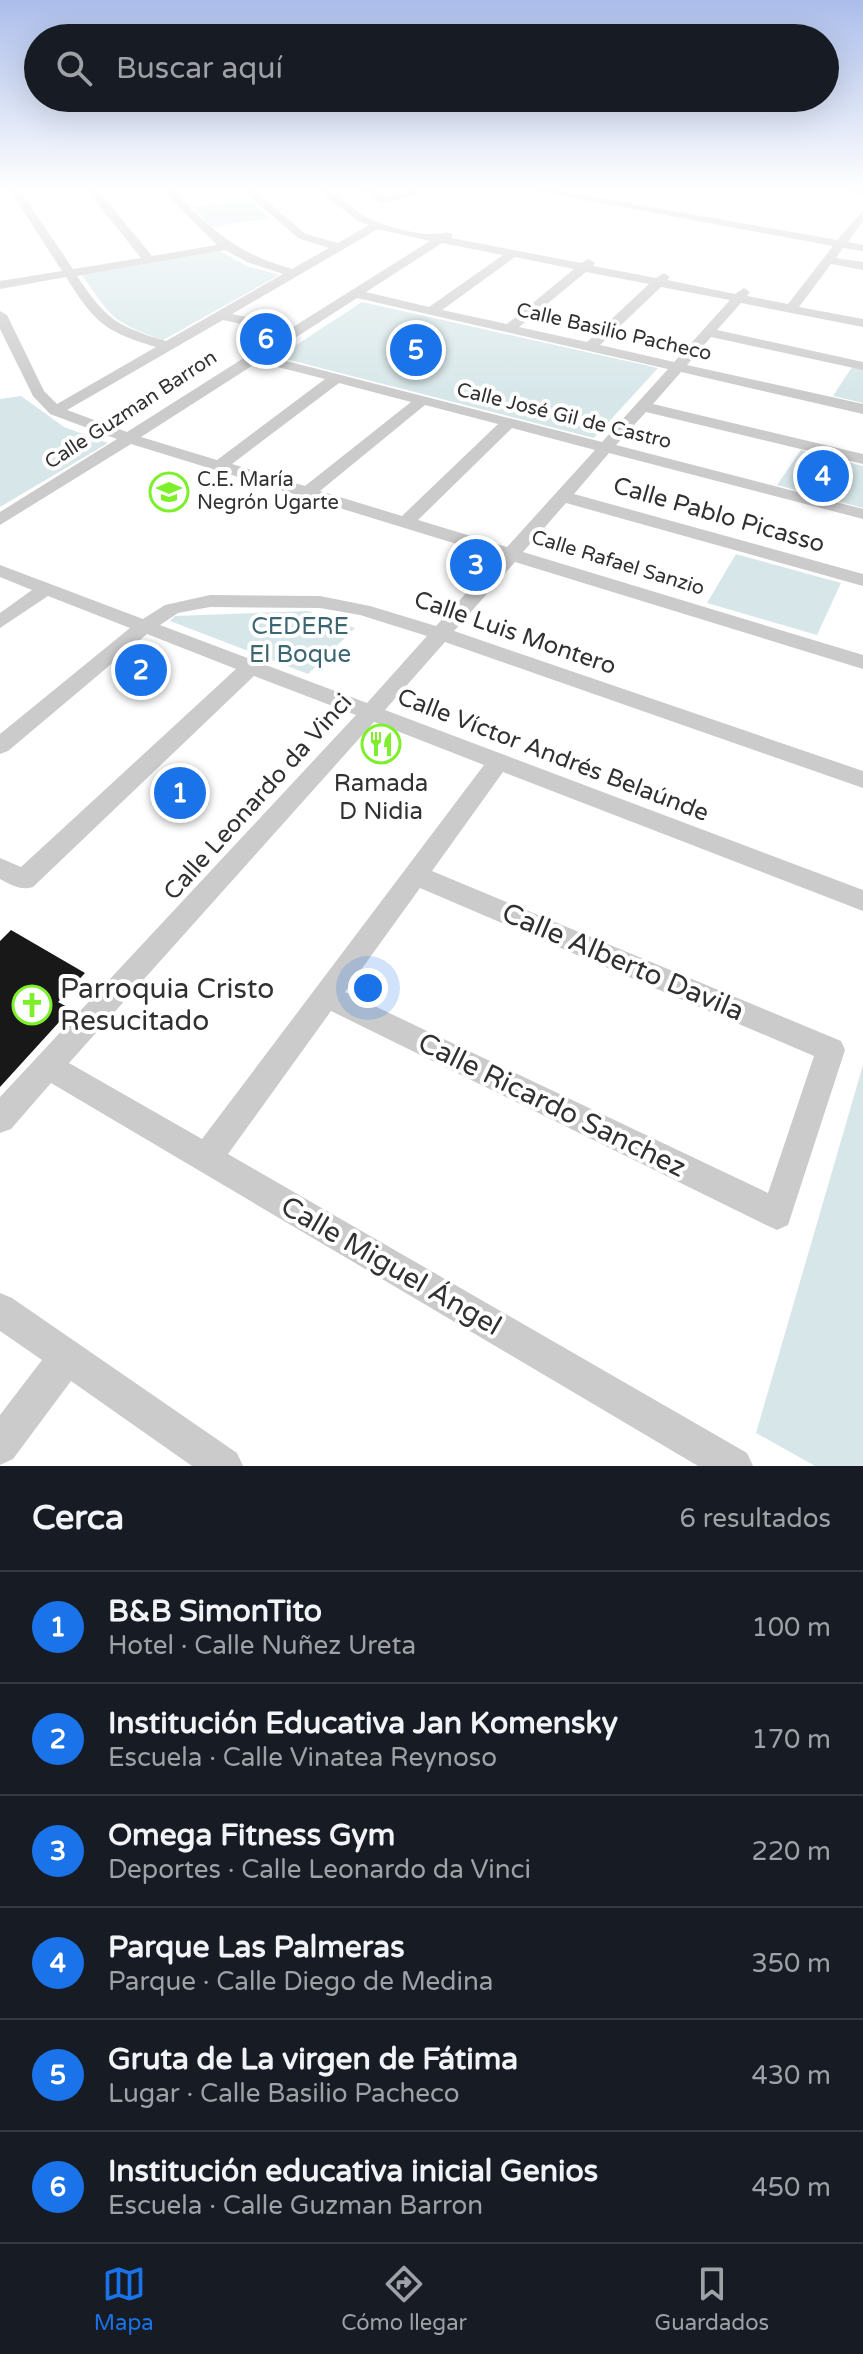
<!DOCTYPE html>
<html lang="es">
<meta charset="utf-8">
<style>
:root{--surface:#171b24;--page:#20242c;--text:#f1f3f6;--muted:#9ea1a6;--line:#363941;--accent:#1a73e8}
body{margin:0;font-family:"Varela Round",sans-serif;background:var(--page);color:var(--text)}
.you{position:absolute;left:368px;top:988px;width:28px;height:28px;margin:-20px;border:6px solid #fff;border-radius:50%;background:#1a73e8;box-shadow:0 0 0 12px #1a73e833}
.badge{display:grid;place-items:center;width:52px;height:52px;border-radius:50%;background:var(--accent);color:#fff;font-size:26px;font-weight:700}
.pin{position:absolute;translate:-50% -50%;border:4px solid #fff;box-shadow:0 2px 8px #0006}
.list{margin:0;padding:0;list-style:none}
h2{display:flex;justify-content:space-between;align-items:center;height:104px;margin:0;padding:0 32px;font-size:34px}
h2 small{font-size:26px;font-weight:400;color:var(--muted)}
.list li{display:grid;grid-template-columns:52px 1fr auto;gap:24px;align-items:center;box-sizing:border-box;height:112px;padding:0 32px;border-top:2px solid var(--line)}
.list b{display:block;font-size:30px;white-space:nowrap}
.list p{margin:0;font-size:26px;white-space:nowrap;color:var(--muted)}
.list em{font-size:26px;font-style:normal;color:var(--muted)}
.icon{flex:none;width:44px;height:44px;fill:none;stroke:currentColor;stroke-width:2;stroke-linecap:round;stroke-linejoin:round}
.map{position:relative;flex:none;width:863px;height:1466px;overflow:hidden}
.search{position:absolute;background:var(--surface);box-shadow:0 8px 32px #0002;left:24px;right:24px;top:24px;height:88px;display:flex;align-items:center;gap:20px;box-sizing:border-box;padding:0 28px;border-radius:44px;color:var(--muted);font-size:30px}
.sheet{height:776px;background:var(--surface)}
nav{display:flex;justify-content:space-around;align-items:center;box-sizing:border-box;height:112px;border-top:2px solid var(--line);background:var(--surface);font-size:22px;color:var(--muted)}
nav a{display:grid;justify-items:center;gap:4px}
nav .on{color:var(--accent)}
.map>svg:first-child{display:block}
.green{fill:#d7e7e9}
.building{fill:#181818}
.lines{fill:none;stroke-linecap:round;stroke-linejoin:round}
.minor{fill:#cbcbcb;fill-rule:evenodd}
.labels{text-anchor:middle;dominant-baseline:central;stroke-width:8;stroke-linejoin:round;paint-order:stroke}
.far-street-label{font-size:20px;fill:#313131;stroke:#fff}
.far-poi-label{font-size:20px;fill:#313131;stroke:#fff;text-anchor:start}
.street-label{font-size:24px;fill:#313131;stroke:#fff}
.park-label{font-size:24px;fill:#3b6670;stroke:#fff}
.poi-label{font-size:24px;fill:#313131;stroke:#fff}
.near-street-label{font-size:28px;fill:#313131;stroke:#fff}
.near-poi-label{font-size:28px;fill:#313131;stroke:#fff;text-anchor:start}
</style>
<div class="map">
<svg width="863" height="1466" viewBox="0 0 863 1466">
<rect width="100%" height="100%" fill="#fff"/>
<g class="green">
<path d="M248,199L269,218L212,227L193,207Z"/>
<path d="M220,251L247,266L279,275L163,340C112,322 112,318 82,275Z"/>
<path d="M362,302L658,368L594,438L278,357Z"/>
<path d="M852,367L863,370V403L833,396Z"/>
<path d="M21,396L64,427L108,443L0,507V399Z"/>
<path d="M801,450L863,466V508L777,485Z"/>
<path d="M736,554L841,583L817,635L707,603Z"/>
<path d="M308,611L355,628L308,674L170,621L175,616Z"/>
<path d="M863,1065V1466H815L756,1433Z"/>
</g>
<path class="building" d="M11,930L85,973L58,1002L71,1009L0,1087V941Z"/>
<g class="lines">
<g class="minor">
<path d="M9,189H19L73,269L141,258L86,189H97L152,256L217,245L161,189H172C211,229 237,254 292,269L329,248L298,238L241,189H252L306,234L338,243L369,225L358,221L317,189C338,189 348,207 366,217C386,227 427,239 447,232L453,235L451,238L581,263L589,259L595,263L593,266L656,278L664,273L670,277L667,280L735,294L744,288L750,292L747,296L788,304L833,246L525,189H548L837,240L863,211V221L848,242L863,245V251L843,248L836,258L863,262V270L831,264L799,307L863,319V327L741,303L717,330L863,362V370L711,337L687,365L863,404V414L681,372L653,404L863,454V464L646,412L616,445L863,509V519L609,453L574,494L863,574V586L566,503L523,552L863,655V669L515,562L454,631L863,771V788L445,642L385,710L863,890V911L503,772L432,871L841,1041L845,1050L788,1225L777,1230L766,1225L331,1011L228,1154L747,1453L753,1466H698L51,1083L11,1129L0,1133V1097L356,715L254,676L33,887C20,891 12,885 0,879V858L21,867L236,669L147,634L8,751L0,754V734L130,628L48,596L0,628V613L32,590L0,577V565L143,619L165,605L210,595L320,596L370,606L436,626L499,557L131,444L0,525V512L117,439L50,414L33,396L0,329V311L7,315L44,391L57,404L156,347C104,331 95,323 66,277L0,289V281L62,271ZM378,229L430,241L293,327L232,314ZM442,243L503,255L429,307L366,292ZM225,250L247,262L283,274L166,341C116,326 106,319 77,276ZM515,257L574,269L507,324L442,310ZM586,272L649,284L587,342L519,327ZM661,287L730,300L674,362L600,345ZM357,298L668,369L602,442L267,356ZM223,320L283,333L127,432L67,410ZM258,362L325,379L217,460L141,437ZM339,383L411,402L305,486L232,464ZM425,405L498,424L402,516L320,491ZM512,428L595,450L507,547L418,520ZM210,607L320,608L360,615L427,636L367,703L160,625L178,613ZM374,722L484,765L202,1139L69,1063ZM420,888L814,1056L768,1193L345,992Z"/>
<path d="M357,189H370L383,196L406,192L404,189L418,192L415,196L381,203Z"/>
<path d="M833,189L863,190V196Z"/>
<path d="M0,1293L12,1298L237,1453L243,1466H192L71,1381L13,1459L0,1465V1415L42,1360L0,1331Z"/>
</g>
</g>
<linearGradient id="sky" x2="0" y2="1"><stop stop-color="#abbdea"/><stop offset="0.48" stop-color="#fff"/><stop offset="1" stop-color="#fff" stop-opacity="0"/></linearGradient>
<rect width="863" height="394" fill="url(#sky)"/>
<defs>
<symbol id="school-ring" viewBox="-11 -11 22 22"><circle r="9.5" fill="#fff" stroke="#7def2b" stroke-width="1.5"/><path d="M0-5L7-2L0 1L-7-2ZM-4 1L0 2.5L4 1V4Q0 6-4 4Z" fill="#7def2b"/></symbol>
<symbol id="restaurant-ring" viewBox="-11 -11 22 22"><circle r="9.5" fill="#fff" stroke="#7def2b" stroke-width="1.5"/><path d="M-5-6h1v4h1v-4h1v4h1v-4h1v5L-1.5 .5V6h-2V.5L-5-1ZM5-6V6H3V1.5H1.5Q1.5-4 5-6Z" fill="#7def2b"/></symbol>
<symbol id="church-ring" viewBox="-11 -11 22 22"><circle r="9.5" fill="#fff" stroke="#7def2b" stroke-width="1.5"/><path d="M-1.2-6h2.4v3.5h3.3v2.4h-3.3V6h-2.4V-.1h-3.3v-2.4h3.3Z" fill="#7def2b"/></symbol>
</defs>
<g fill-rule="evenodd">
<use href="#school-ring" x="147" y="470" width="44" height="44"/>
<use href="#restaurant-ring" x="359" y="722" width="44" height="44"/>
<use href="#church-ring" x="10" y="983" width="44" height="44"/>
</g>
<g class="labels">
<g class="far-street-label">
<text transform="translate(614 332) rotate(13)">Calle Basilio Pacheco</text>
<text transform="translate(131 410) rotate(-33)">Calle Guzman Barron</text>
<text transform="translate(564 416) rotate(14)">Calle José Gil de Castro</text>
<text transform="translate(618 563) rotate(17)">Calle Rafael Sanzio</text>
</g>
<g class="far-poi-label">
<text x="197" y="480">C.E. María<tspan x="197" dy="23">Negrón Ugarte</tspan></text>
</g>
<g class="street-label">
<text transform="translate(719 515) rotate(16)">Calle Pablo Picasso</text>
<text transform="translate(515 633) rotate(19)">Calle Luis Montero</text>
<text transform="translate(553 755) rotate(21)">Calle Víctor Andrés Belaúnde</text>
<text transform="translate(258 797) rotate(-48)">Calle Leonardo da Vinci</text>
</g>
<g class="park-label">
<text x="300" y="626">CEDERE<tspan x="300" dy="28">El Boque</tspan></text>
</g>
<g class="poi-label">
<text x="381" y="783">Ramada<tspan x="381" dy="28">D Nidia</tspan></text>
</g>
<g class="near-street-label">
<text transform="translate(623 962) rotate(23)">Calle Alberto Davila</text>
<text transform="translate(552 1105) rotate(26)">Calle Ricardo Sanchez</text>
<text transform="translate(391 1266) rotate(30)">Calle Miguel Ángel</text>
</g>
<g class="near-poi-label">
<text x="60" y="989">Parroquia Cristo<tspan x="60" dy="32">Resucitado</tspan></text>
</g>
</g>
</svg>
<div class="you"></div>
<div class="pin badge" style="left:180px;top:793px">1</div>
<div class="pin badge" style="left:141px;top:670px">2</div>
<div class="pin badge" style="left:476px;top:565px">3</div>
<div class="pin badge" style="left:823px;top:476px">4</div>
<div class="pin badge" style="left:416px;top:350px">5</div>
<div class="pin badge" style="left:266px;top:339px">6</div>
<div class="search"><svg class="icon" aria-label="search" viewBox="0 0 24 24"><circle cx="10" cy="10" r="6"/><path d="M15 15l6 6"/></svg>Buscar aquí</div>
</div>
<section class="sheet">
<h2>Cerca<small>6 resultados</small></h2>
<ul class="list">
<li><span class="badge">1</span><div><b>B&amp;B SimonTito</b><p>Hotel · Calle Nuñez Ureta</p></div><em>100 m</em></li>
<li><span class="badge">2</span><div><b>Institución Educativa Jan Komensky</b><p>Escuela · Calle Vinatea Reynoso</p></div><em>170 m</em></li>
<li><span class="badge">3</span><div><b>Omega Fitness Gym</b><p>Deportes · Calle Leonardo da Vinci</p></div><em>220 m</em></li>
<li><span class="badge">4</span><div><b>Parque Las Palmeras</b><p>Parque · Calle Diego de Medina</p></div><em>350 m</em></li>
<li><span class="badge">5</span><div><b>Gruta de La virgen de Fátima</b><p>Lugar · Calle Basilio Pacheco</p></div><em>430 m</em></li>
<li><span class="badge">6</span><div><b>Institución educativa inicial Genios</b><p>Escuela · Calle Guzman Barron</p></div><em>450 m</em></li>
</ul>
</section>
<nav>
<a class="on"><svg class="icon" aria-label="map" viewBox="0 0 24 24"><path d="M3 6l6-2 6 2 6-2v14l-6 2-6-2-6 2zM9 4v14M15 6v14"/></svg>Mapa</a>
<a><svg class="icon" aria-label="directions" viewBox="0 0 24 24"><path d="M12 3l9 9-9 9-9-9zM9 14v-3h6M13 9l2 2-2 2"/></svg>Cómo llegar</a>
<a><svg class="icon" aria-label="saved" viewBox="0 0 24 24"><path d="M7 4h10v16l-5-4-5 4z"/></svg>Guardados</a>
</nav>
